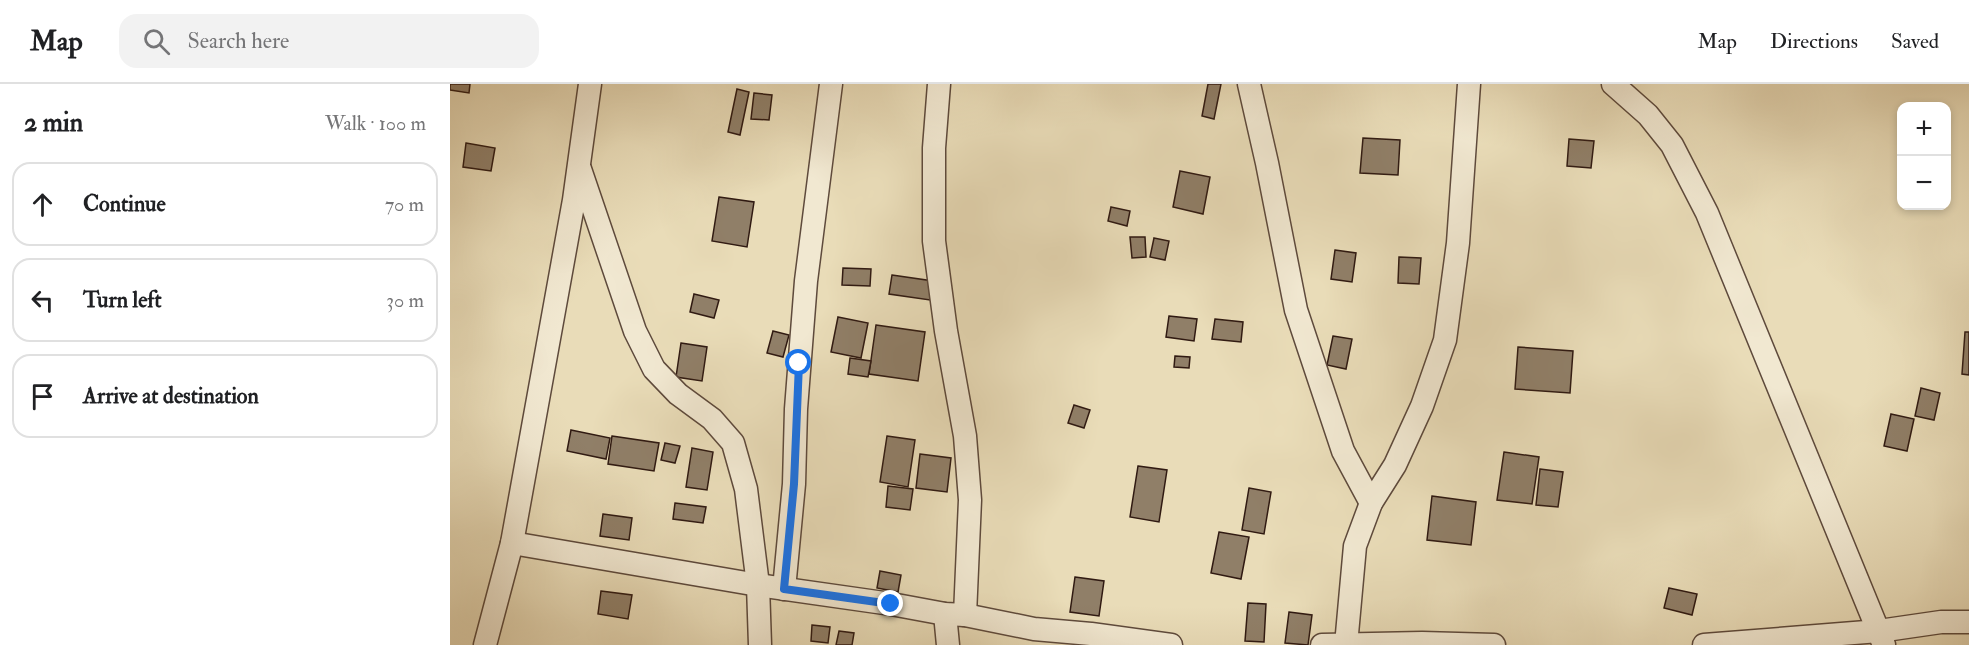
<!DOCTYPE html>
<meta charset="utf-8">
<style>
:root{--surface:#fff;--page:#f2f2f2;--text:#202124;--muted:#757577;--line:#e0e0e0}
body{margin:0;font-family:"IM FELL Double Pica",serif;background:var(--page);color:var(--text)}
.controls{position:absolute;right:18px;top:18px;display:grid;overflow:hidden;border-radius:12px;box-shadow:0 3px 9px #0003}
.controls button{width:54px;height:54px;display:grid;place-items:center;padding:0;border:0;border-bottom:2px solid var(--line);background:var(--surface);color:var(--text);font:30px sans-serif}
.stop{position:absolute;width:18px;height:18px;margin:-14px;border:4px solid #1a73e8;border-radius:50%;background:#fff}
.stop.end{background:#1a73e8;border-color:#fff;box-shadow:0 2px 6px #0008}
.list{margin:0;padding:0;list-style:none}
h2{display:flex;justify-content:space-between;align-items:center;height:78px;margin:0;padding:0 24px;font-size:26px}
h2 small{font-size:20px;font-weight:400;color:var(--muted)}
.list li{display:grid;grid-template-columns:39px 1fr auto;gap:18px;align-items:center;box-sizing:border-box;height:84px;margin:0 12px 12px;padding:0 12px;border:2px solid var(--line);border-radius:18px}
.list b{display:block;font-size:22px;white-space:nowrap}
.list em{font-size:20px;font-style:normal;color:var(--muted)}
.icon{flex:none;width:33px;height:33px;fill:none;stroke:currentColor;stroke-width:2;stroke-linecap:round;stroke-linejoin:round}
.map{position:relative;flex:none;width:1519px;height:561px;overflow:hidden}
header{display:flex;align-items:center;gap:36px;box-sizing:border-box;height:84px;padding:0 30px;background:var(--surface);border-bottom:2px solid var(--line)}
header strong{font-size:28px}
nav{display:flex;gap:33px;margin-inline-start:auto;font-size:21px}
.search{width:420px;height:54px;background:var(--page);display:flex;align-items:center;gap:15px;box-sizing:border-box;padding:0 21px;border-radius:18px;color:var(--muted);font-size:22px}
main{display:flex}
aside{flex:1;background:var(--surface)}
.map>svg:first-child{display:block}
.building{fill:#907f68;stroke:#301a12;stroke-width:1.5}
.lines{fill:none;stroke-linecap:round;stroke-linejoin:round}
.minor-casing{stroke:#5e4a3c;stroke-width:25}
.minor{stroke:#f1e8d1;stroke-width:22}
.route{stroke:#1a73e8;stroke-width:8}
</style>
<header>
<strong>Map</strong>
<div class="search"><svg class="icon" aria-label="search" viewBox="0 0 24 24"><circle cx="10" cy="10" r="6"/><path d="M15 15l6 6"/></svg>Search here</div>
<nav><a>Map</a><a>Directions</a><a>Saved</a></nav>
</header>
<main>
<aside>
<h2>2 min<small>Walk · 100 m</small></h2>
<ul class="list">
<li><svg class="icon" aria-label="ahead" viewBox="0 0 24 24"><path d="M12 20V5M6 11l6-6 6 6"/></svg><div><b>Continue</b></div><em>70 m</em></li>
<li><svg class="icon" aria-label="left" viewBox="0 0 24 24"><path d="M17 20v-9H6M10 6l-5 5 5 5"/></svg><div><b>Turn left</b></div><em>30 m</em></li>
<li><svg class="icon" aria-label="arrive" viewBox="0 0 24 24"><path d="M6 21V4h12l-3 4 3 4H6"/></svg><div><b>Arrive at destination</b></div></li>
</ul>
</aside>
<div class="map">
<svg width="1519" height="561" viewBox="0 0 1519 561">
<rect width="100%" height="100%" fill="#e9dcb8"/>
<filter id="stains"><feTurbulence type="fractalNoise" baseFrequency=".00333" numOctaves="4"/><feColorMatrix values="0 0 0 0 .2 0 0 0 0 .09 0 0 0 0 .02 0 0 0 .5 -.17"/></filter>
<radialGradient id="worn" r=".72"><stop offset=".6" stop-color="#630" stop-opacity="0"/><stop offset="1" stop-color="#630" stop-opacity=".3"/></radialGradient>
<g class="building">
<path d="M0,0H20L19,9L0,6Z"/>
<path d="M758,0H771L764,35L752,32Z"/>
<path d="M287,5L299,8L290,51L278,48Z"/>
<path d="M304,9L322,11L319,36L301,35Z"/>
<path d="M913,54L950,56L948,91L910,89Z"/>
<path d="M1119,55L1144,57L1141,84L1117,82Z"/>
<path d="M16,59L45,64L41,87L13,83Z"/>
<path d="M730,87L760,93L753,130L723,123Z"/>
<path d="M269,113L304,118L297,163L262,157Z"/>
<path d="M661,123L680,127L677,142L658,137Z"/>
<path d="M680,153H695L696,173L682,174Z"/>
<path d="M704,154L719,157L715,176L700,173Z"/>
<path d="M885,166L906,169L902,198L881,195Z"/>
<path d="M949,173L971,174L969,200L948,199Z"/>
<path d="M393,184L421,185L420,202L392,201Z"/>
<path d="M442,191L483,197L480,216L439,210Z"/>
<path d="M244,210L269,216L264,234L240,228Z"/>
<path d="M719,232L747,235L744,257L716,253Z"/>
<path d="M388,233L418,239L411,274L381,268Z"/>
<path d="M765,235L793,238L791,258L762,255Z"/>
<path d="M426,241L475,248L468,297L419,290Z"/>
<path d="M323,247L339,251L333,273L317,269Z"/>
<path d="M1515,248H1519V291L1512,290Z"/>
<path d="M883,252L902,255L896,285L877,281Z"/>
<path d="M231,259L257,263L252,297L226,293Z"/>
<path d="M1068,263L1123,267L1120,309L1065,305Z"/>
<path d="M725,272L740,273L739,284L724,283Z"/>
<path d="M400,274L421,277L418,293L398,290Z"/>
<path d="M1471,304L1490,309L1484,336L1465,332Z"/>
<path d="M624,321L640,326L634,344L618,339Z"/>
<path d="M1441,330L1464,335L1457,367L1434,362Z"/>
<path d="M121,346L160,354L156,375L117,367Z"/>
<path d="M162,352L209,359L204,387L158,380Z"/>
<path d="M437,352L465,356L458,403L430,398Z"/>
<path d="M215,359L230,362L225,379L211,376Z"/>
<path d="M242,364L263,368L257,406L236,403Z"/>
<path d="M1054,368L1089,373L1082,420L1047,416Z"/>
<path d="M470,370L501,374L497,408L466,404Z"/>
<path d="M688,382L717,386L709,438L680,433Z"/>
<path d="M1090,385L1113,388L1108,423L1086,421Z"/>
<path d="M438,402L463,405L460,426L436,423Z"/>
<path d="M799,404L821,408L814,450L792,446Z"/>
<path d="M982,412L1026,418L1021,461L977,456Z"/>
<path d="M225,419L256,423L253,439L223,435Z"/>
<path d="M153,430L182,434L179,456L150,452Z"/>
<path d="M769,448L799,453L791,495L761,489Z"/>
<path d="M430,487L451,491L448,508L427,504Z"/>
<path d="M625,493L654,497L649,532L620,528Z"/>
<path d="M1219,504L1247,510L1242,531L1214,524Z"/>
<path d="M151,507L182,511L178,535L148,530Z"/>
<path d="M798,519L816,520L814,558L795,557Z"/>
<path d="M839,528L862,531L858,561L835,559Z"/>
<path d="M362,541L380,543L378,559L361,557Z"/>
<path d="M389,547L404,549L402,561H386Z"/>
</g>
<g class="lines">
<defs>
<g id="minor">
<path d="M489,0L484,64V157L496,247L515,352L520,416L515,531"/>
<path d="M799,0L817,79L846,226L893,367L921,419"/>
<path d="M1163,0L1198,31L1222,61L1257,129L1434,561"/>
<path d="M130,85L185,247L204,285L228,310L262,335L283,359L296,405L308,501L310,561"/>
<path d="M62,459L308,501L441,520L495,530L515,531L584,545L641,550L721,561"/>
<path d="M334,505L344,400L346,325L356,197L381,0"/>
<path d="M495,530L498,561"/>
<path d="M35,561L62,459L124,116L140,0"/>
<path d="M872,561L972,559L1044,561"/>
<path d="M896,561L905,462L921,419L945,381L972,322L995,256L1008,159L1019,0"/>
<path d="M1254,561L1429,547L1491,538H1519"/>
</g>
</defs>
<use href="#minor" class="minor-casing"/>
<use href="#minor" class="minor"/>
</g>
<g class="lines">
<path class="route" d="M349,279L344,400L334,505L441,520"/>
</g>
<rect width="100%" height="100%" filter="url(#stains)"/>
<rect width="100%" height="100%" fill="url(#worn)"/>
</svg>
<div class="controls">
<button>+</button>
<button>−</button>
</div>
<div class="stop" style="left:349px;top:279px"></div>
<div class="stop end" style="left:441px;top:520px"></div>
</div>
</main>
